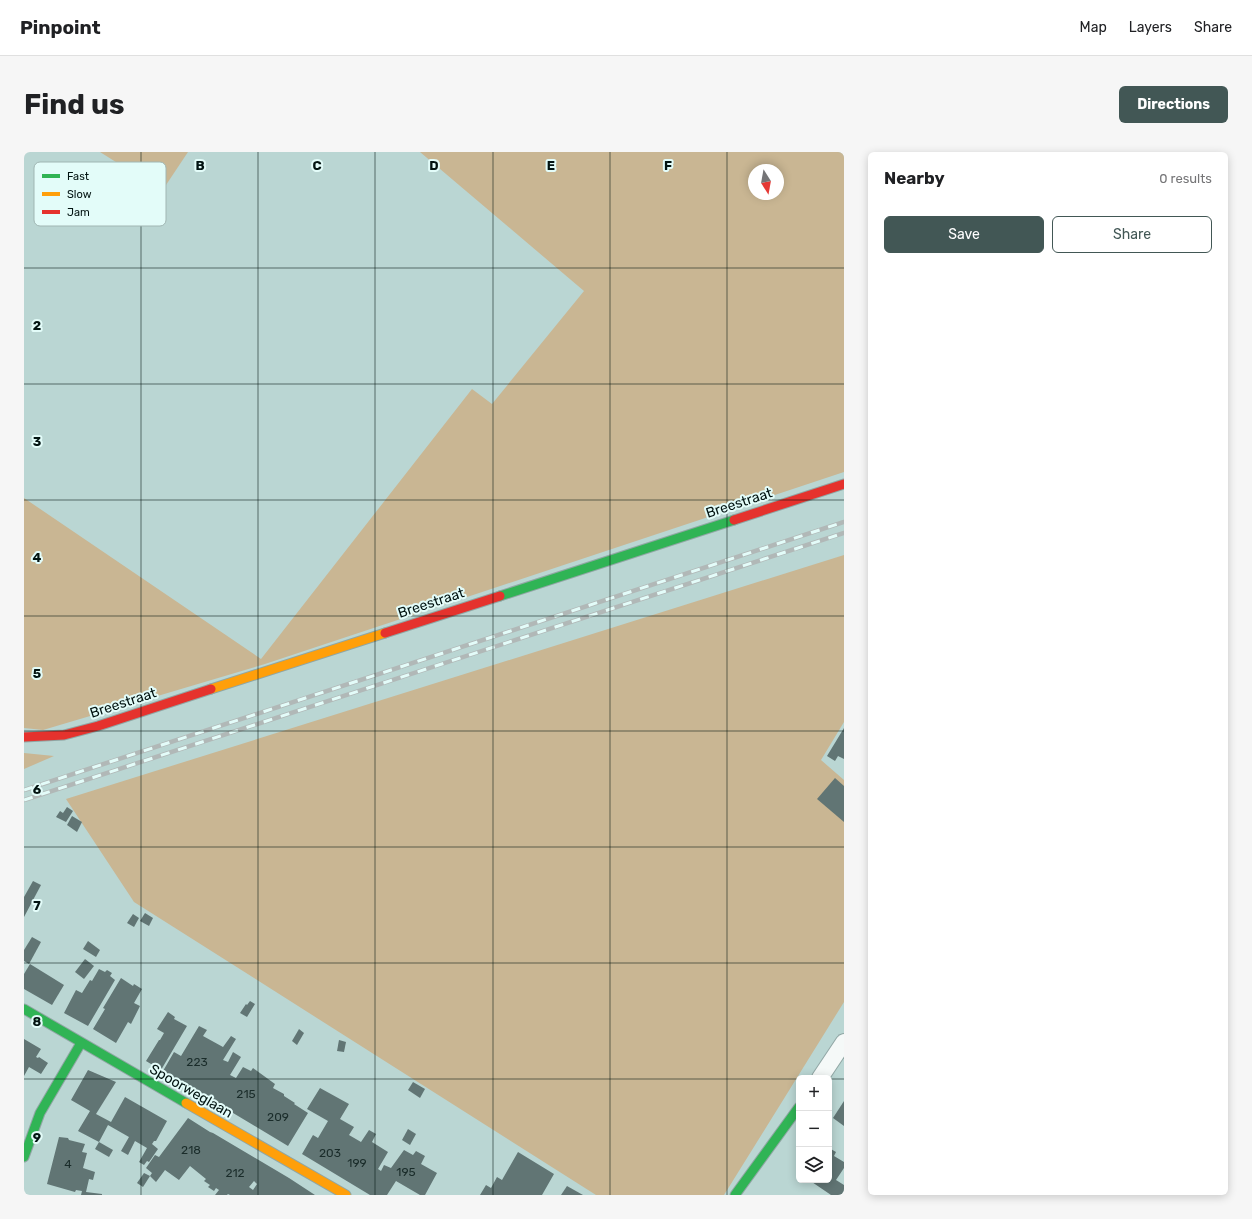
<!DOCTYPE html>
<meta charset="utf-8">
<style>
:root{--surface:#fff;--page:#f6f6f6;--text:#202124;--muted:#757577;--line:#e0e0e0;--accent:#425755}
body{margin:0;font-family:Rubik,sans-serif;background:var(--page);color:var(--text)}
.controls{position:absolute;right:12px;bottom:12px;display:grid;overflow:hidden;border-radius:6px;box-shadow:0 2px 10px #0003}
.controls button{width:36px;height:36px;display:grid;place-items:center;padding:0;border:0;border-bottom:1px solid var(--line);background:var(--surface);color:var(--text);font:20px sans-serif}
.compass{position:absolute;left:724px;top:12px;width:36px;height:36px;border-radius:50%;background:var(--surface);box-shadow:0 2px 10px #0003;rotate:169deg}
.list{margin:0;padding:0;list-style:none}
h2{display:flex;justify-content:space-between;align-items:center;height:52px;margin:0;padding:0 16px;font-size:17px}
h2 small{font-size:13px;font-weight:400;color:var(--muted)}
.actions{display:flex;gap:8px;padding:12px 16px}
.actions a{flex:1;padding:9px 0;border:1px solid var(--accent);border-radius:6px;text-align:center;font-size:14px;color:var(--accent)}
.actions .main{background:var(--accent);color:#fff}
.icon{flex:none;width:22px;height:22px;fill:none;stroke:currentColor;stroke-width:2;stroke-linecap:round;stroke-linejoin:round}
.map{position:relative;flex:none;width:820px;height:1043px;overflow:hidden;border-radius:6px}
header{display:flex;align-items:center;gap:24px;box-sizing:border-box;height:56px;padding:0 20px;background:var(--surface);border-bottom:1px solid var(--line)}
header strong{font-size:19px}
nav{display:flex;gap:22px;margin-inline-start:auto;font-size:14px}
.intro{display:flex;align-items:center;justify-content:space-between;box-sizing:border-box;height:96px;padding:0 24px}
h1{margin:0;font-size:28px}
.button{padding:10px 18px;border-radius:6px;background:var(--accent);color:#fff;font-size:14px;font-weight:700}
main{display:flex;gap:24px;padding:0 24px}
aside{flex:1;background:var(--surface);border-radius:6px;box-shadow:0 2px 10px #0003}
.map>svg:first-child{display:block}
.green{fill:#c9b693;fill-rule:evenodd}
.building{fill:#617574;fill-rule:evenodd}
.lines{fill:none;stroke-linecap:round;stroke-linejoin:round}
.street-casing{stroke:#90a6a4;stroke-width:18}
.fast-casing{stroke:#90a6a4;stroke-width:11}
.slow-casing{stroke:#90a6a4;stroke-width:11}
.jam-casing{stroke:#90a6a4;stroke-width:11}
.street{stroke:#f5f9f8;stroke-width:16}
.fast{stroke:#30b455;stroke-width:9}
.slow{stroke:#ff9f0a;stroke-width:9}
.jam{stroke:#e5322d;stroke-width:9}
.rail-casing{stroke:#b1b8b7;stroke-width:4.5}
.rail{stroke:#e3fcf9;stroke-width:3;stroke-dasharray:9;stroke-linecap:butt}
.grid{fill:none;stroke:#021311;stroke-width:1;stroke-opacity:0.55}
.labels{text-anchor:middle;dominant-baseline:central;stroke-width:4;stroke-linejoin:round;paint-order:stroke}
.number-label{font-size:12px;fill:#1a2c2a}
.street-label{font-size:14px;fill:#021311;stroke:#e3fcf9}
.key{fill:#e3fcf9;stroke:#a0b6b3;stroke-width:1}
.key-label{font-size:11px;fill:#021311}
.grid-label{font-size:13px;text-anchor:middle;font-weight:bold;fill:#021311;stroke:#e3fcf9;stroke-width:4;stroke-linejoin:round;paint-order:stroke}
</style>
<header>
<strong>Pinpoint</strong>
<nav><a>Map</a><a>Layers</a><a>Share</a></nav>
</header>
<div class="intro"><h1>Find us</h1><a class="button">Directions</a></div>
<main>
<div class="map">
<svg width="820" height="1043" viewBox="0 0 820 1043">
<rect width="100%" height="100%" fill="#bad6d3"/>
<g class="green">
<path d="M76,0H164L138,39Z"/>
<path d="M396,0H820V320L241,512L19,578L0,576V346L237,507L448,237L468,252L560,139ZM730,18H754V42H730Z"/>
<path d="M820,403V570L797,608L820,628V850L700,1043H572L110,750L42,647Z"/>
<path d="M0,601L30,604L0,617Z"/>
</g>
<g class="building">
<path d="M820,576V607L814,604L811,609L803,604Z"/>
<path d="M811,626L820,634V670L793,647Z"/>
<path d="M43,655L49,659L42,670L32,665L36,659L39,661Z"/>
<path d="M48,664L58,670L53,680L43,673Z"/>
<path d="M9,729L17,733L0,765V745Z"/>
<path d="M121,761L129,766L125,774L116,769Z"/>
<path d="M109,762L115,766L110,775L103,771Z"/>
<path d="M8,785L17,790L5,812L0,809V798Z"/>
<path d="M64,789L76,798L72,805L59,797Z"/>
<path d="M61,807L70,814L60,827L51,820Z"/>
<path d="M6,812L40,833L28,853L0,837V822Z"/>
<path d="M75,817L81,820L83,818L88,821L86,824L91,828L64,874L40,861L52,838L58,841L66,828L68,829Z"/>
<path d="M97,826L109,834L110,832L118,837L110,851L116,854L107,872L104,870L92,891L69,877L81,857L79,856Z"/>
<path d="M226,849L231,852L223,865L216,861L222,852L223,853Z"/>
<path d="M144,860L151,865L150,867L163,874L137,918L122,909L135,888H136L140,881L133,877Z"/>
<path d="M175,874L183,878L179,884L199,895L207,884L212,887L199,908L204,910L209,900L217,905L206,923L212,926L219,915L227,919L229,916L251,932L249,936L260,942V944L271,951L270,952L284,961L264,994L139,919L150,900L157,904Z"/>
<path d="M275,877L280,881L273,893L268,889Z"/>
<path d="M0,887L17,897L12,905L14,906L15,905L24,911L17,922L5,915L0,924Z"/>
<path d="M315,888L322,890L320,900L313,899Z"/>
<path d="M64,918L92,930L72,962L87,970L101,945L143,969L132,989H130L128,992L134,997L125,1010L123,1009L120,1013L115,1010L123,996L111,989L104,1003L97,999L105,985L84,973L75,990L54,979L66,959L47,948Z"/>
<path d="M389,930L401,937L396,946L384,938Z"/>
<path d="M296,936L325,952L316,967L330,975L325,983L337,990L345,978L352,982L348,990L364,1000L354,1017L357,1019L360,1013L367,1016L380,998L389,1003L392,999L401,1004L397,1012L413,1021L401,1043H396L372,1029L363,1043H346L278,1002L289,983L294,986L304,969L283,957Z"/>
<path d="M820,949V974L809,966Z"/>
<path d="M164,966L186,980L189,981L265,1026L291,1043H206L204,1042L203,1043H191L195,1038L192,1036L190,1039L184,1035L186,1033L180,1029L182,1027L166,1014L155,1028L141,1018L132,1030L126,1024L128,1021L122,1016L131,1003L135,1005ZM230,1029L233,1032L229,1038L225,1035Z"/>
<path d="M384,977L392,982L386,993L378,988Z"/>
<path d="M35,985L44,986L45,988L61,992L58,1000L63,1001L59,1016L71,1020L69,1028L65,1027L62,1040L78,1042V1043H57L58,1039L52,1038L51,1040L23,1032Z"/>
<path d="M75,990L89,998L85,1005L71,997Z"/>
<path d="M805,996L812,1000L810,1004L820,1010V1016L812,1028L820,1033V1040L818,1043H807L785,1028H805Z"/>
<path d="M494,1000L530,1022L518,1043H456L462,1033L467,1036L473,1025L478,1028Z"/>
<path d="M120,1021L126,1024L119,1035L113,1031Z"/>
<path d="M543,1034L559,1043H537Z"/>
</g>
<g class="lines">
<defs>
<path id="street" d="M796,926L820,890"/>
<g id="fast">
<path d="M476,444L710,368"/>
<path d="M0,857L162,951"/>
<path d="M0,1005L16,961L57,891"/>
<path d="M711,1043L775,955"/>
</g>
<g id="slow">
<path d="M187,537L361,481"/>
<path d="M162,951L322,1043"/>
</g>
<g id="jam">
<path d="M710,368L820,332"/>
<path d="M361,481L476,444"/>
<path d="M0,585L40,583L74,574L187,537"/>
</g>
</defs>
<use href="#street" class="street-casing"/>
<use href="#fast" class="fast-casing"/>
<use href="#slow" class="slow-casing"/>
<use href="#jam" class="jam-casing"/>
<use href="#street" class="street"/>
<use href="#fast" class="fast"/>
<use href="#slow" class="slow"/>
<use href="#jam" class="jam"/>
<defs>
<g id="rail">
<path d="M0,638L820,370"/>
<path d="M0,648L820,381"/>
</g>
</defs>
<use href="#rail" class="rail-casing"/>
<use href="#rail" class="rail"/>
</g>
<path class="grid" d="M117,0V1043M234,0V1043M351,0V1043M469,0V1043M586,0V1043M703,0V1043M0,116H820M0,232H820M0,348H820M0,464H820M0,579H820M0,695H820M0,811H820M0,927H775M805,927H820"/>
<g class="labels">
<g class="number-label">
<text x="173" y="910">223</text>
<text x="222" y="942">215</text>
<text x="254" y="965">209</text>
<text x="167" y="998">218</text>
<text x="306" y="1001">203</text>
<text x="333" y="1011">199</text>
<text x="44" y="1012">4</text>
<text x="382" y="1020">195</text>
<text x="211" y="1021">212</text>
</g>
<g class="street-label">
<text transform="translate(715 351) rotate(-18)">Breestraat</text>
<text transform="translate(407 451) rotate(-18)">Breestraat</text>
<text transform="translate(99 551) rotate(-18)">Breestraat</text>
<text transform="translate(167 939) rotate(30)">Spoorweglaan</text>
</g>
</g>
<rect x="10" y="10" width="132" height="64" rx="6" class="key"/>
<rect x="18" y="22" width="18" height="4" fill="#30b455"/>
<rect x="18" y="40" width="18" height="4" fill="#ff9f0a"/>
<rect x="18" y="58" width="18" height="4" fill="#e5322d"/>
<g class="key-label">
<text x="43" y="28">Fast</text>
<text x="43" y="46">Slow</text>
<text x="43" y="64">Jam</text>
</g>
<g class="grid-label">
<text x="176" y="18">B</text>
<text x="293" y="18">C</text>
<text x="410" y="18">D</text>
<text x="527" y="18">E</text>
<text x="644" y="18">F</text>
<text x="13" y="178">2</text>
<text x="13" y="294">3</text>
<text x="13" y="410">4</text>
<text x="13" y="526">5</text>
<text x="13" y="642">6</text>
<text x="13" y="758">7</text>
<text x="13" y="874">8</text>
<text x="13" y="990">9</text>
</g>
</svg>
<div class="controls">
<button>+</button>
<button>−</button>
<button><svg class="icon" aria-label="layers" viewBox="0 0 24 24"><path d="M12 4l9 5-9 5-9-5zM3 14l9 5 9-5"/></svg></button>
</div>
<svg class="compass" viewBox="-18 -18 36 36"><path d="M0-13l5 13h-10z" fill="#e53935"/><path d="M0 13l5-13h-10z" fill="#757577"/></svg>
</div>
<aside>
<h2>Nearby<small>0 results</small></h2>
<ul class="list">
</ul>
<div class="actions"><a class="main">Save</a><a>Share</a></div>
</aside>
</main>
